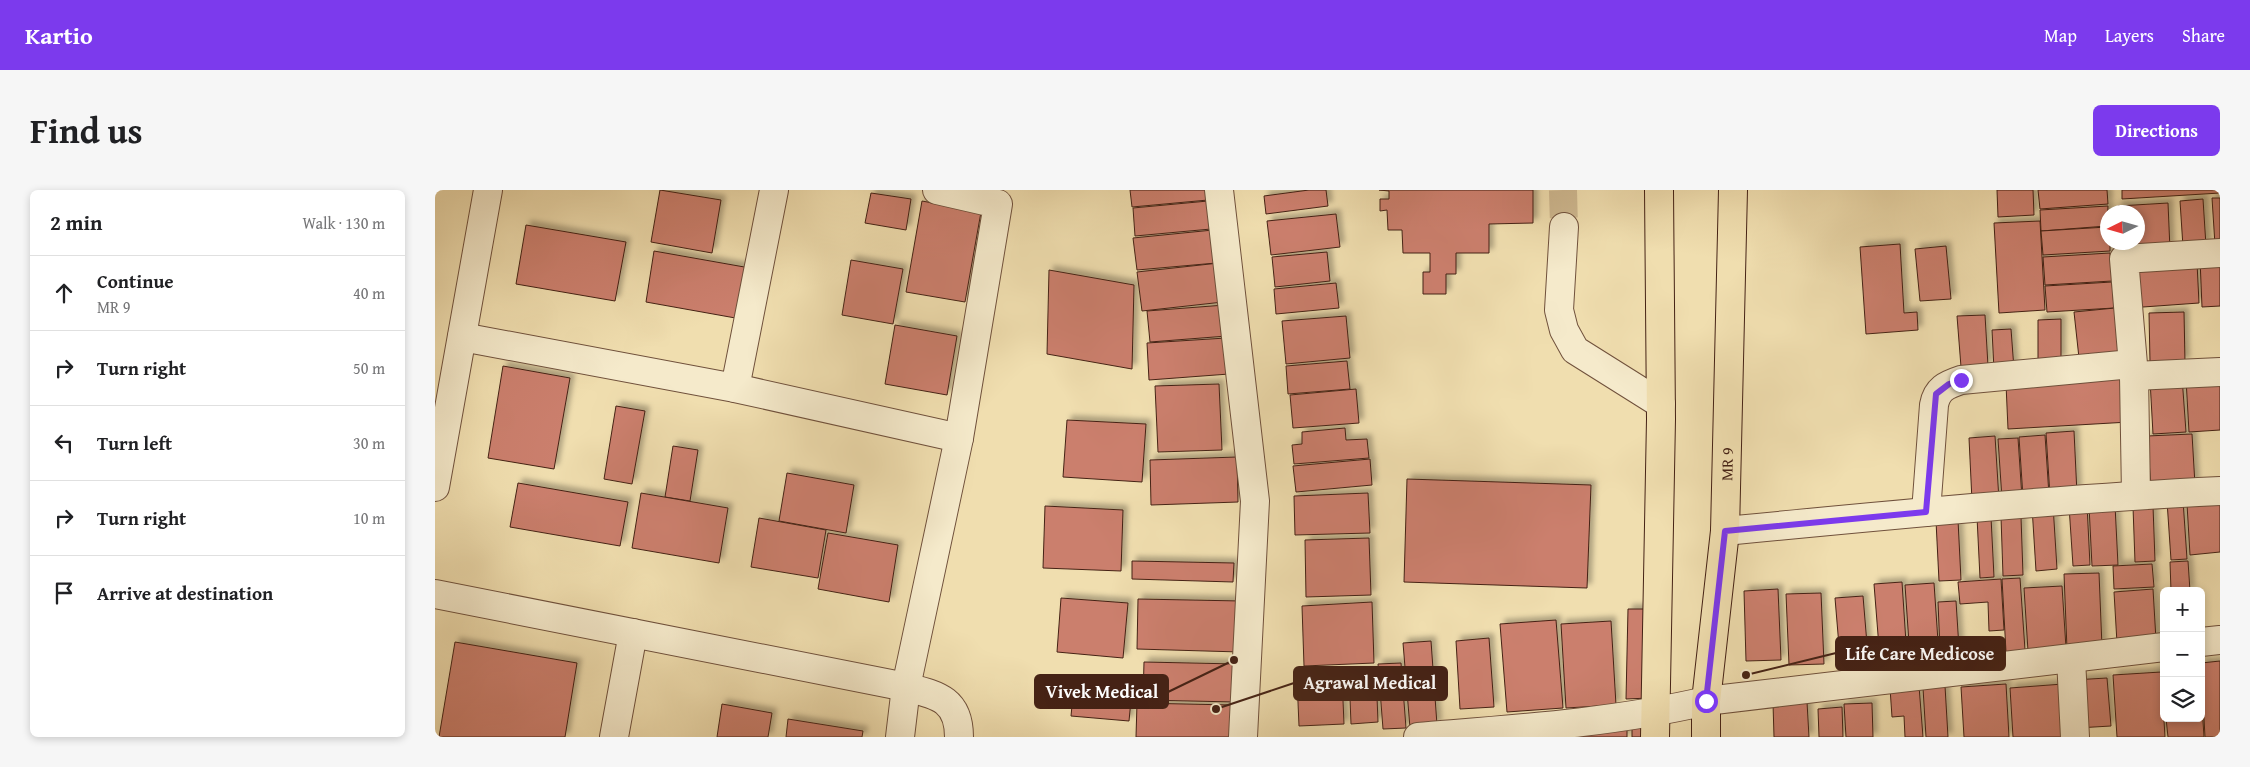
<!DOCTYPE html>
<meta charset="utf-8">
<style>
:root{--surface:#fff;--page:#f6f6f6;--text:#202124;--muted:#757577;--line:#e0e0e0;--accent:#7c3aed}
body{margin:0;font-family:"Gentium Book Plus",serif;background:var(--page);color:var(--text)}
.controls{position:absolute;right:15px;bottom:15px;display:grid;overflow:hidden;border-radius:8px;box-shadow:0 2px 8px #0003}
.controls button{width:45px;height:45px;display:grid;place-items:center;padding:0;border:0;border-bottom:1px solid var(--line);background:var(--surface);color:var(--text);font:25px sans-serif}
.compass{position:absolute;left:1665px;top:15px;width:45px;height:45px;border-radius:50%;background:var(--surface);box-shadow:0 2px 8px #0003;rotate:265deg}
.stop{position:absolute;width:15px;height:15px;margin:-11px;border:4px solid #7c3aed;border-radius:50%;background:#fff}
.stop.end{background:#7c3aed;border-color:#fff;box-shadow:0 1px 5px #0008}
.list{margin:0;padding:0;list-style:none}
h2{display:flex;justify-content:space-between;align-items:center;height:65px;margin:0;padding:0 20px;font-size:21px}
h2 small{font-size:16px;font-weight:400;color:var(--muted)}
.list li{display:grid;grid-template-columns:32px 1fr auto;gap:15px;align-items:center;box-sizing:border-box;height:75px;padding:0 20px;border-top:1px solid var(--line)}
.list b{display:block;font-size:19px;white-space:nowrap}
.list p{margin:0;font-size:16px;white-space:nowrap;color:var(--muted)}
.list em{font-size:16px;font-style:normal;color:var(--muted)}
.icon{flex:none;width:28px;height:28px;fill:none;stroke:currentColor;stroke-width:2;stroke-linecap:round;stroke-linejoin:round}
.map{position:relative;flex:none;width:1785px;height:547px;overflow:hidden;border-radius:8px}
header{display:flex;align-items:center;gap:30px;box-sizing:border-box;height:70px;padding:0 25px;background:var(--accent);color:#fff}
header strong{font-size:24px}
nav{display:flex;gap:28px;margin-inline-start:auto;font-size:18px}
.intro{display:flex;align-items:center;justify-content:space-between;box-sizing:border-box;height:120px;padding:0 30px}
h1{margin:0;font-size:35px}
.button{padding:12px 22px;border-radius:8px;background:var(--accent);color:#fff;font-size:18px;font-weight:700}
main{display:flex;gap:30px;padding:0 30px}
aside{flex:1;background:var(--surface);border-radius:8px;box-shadow:0 2px 8px #0003}
.map>svg:first-child{display:block}
.building{fill:#cb7f6d;stroke:#452215;filter:url(#shadow)}
.lines{fill:none;stroke-linecap:round;stroke-linejoin:round}
.minor-tunnel{stroke:#ceb890;stroke-width:28;stroke-dasharray:28 14;stroke-linecap:butt}
.minor-casing{stroke:#70513c;stroke-width:30}
.major-casing{stroke:#452215;stroke-width:30}
.minor{stroke:#f5eacb;stroke-width:28}
.major{stroke:#f0deaf;stroke-width:28}
.route{stroke:#7c3aed;stroke-width:6}
.labels{text-anchor:middle;dominant-baseline:central;stroke-width:4;stroke-linejoin:round;paint-order:stroke}
.street-label{font-size:16px;fill:#452215;stroke:#f5eacb}
.leader{fill:none;stroke:#452215;stroke-width:2}
.callout-dot{fill:#452215;stroke:#f5eacb;stroke-width:2}
.callout{fill:#452215;stroke:#452215;stroke-width:2}
.callout-label{font-size:18px;text-anchor:middle;font-weight:bold;fill:#fff}
</style>
<header>
<strong>Kartio</strong>
<nav><a>Map</a><a>Layers</a><a>Share</a></nav>
</header>
<div class="intro"><h1>Find us</h1><a class="button">Directions</a></div>
<main>
<aside>
<h2>2 min<small>Walk · 130 m</small></h2>
<ul class="list">
<li><svg class="icon" aria-label="ahead" viewBox="0 0 24 24"><path d="M12 20V5M6 11l6-6 6 6"/></svg><div><b>Continue</b><p>MR 9</p></div><em>40 m</em></li>
<li><svg class="icon" aria-label="right" viewBox="0 0 24 24"><path d="M7 20v-9h11M14 6l5 5-5 5"/></svg><div><b>Turn right</b></div><em>50 m</em></li>
<li><svg class="icon" aria-label="left" viewBox="0 0 24 24"><path d="M17 20v-9H6M10 6l-5 5 5 5"/></svg><div><b>Turn left</b></div><em>30 m</em></li>
<li><svg class="icon" aria-label="right" viewBox="0 0 24 24"><path d="M7 20v-9h11M14 6l5 5-5 5"/></svg><div><b>Turn right</b></div><em>10 m</em></li>
<li><svg class="icon" aria-label="arrive" viewBox="0 0 24 24"><path d="M6 21V4h12l-3 4 3 4H6"/></svg><div><b>Arrive at destination</b></div></li>
</ul>
</aside>
<div class="map">
<svg width="1785" height="547" viewBox="0 0 1785 547">
<defs>
<filter id="shadow"><feDropShadow dx="4.5" dy="-4.5" stdDeviation="2.5" flood-color="#0004"/></filter>
</defs>
<rect width="100%" height="100%" fill="#f0deaf"/>
<filter id="stains"><feTurbulence type="fractalNoise" baseFrequency=".004" numOctaves="4"/><feColorMatrix values="0 0 0 0 .2 0 0 0 0 .09 0 0 0 0 .02 0 0 0 .5 -.17"/></filter>
<radialGradient id="worn" r=".72"><stop offset=".6" stop-color="#630" stop-opacity="0"/><stop offset="1" stop-color="#630" stop-opacity=".3"/></radialGradient>
<g class="building">
<path d="M225,0L286,10L277,63L216,52Z"/>
<path d="M695,0H772L773,10L697,17Z"/>
<path d="M874,0H891L893,16L831,24L829,6Z"/>
<path d="M944,0H1098V33L1054,34V63H1021V84H1011V104H988V82H995V63H968L967,40H953L952,20L945,21V9H954V1Z"/>
<path d="M1562,0H1598L1599,25L1563,27Z"/>
<path d="M1603,0H1672L1673,14L1605,19Z"/>
<path d="M1687,0H1785V3L1687,9Z"/>
<path d="M436,3L476,9L471,40L430,33Z"/>
<path d="M1777,8H1785V54L1780,55Z"/>
<path d="M1768,9L1771,56L1748,57L1745,11Z"/>
<path d="M487,11L546,22L530,112L471,102Z"/>
<path d="M773,11L776,39L700,46L698,18Z"/>
<path d="M1733,13L1735,60L1685,63V52H1702V22H1683V16Z"/>
<path d="M1673,16L1672,36L1606,41L1605,20Z"/>
<path d="M901,24L905,57L836,65L832,31Z"/>
<path d="M1605,31L1610,120L1564,123L1559,33Z"/>
<path d="M91,35L191,52L180,111L81,94Z"/>
<path d="M1672,37V52H1675V61L1608,65L1606,41Z"/>
<path d="M778,40L781,73L702,80L698,48Z"/>
<path d="M1465,54L1469,123L1482,122L1483,140L1431,144L1425,57Z"/>
<path d="M1511,56L1516,109L1485,111L1480,59Z"/>
<path d="M219,61L315,78L306,129L211,112Z"/>
<path d="M892,62L895,91L840,97L837,67Z"/>
<path d="M1675,63L1677,91L1610,95L1608,67Z"/>
<path d="M1785,68V116L1767,117L1765,69Z"/>
<path d="M416,70L468,79L458,134L407,125Z"/>
<path d="M784,73L788,112L707,121L702,82Z"/>
<path d="M1762,73L1764,113L1694,118L1692,78Z"/>
<path d="M614,80L699,95L697,179L612,164Z"/>
<path d="M1677,92L1679,118L1612,122L1610,96Z"/>
<path d="M901,93L904,118L841,124L839,99Z"/>
<path d="M790,115L792,146L715,152L712,121Z"/>
<path d="M1680,118L1685,164L1644,168L1639,122Z"/>
<path d="M1749,122L1750,172H1715L1714,123Z"/>
<path d="M1550,125L1553,176L1526,177L1522,126Z"/>
<path d="M911,126L915,168L851,174L847,131Z"/>
<path d="M1626,129V170L1603,172V130Z"/>
<path d="M460,135L522,146L512,205L450,194Z"/>
<path d="M1576,139L1579,179L1559,180L1557,140Z"/>
<path d="M791,148L794,184L714,190L712,153Z"/>
<path d="M912,171L915,199L853,204L851,176Z"/>
<path d="M68,176L135,188L119,279L53,268Z"/>
<path d="M1692,187L1694,232L1573,239L1571,194Z"/>
<path d="M1747,187L1751,242L1718,244L1715,190Z"/>
<path d="M1785,187V240L1754,242L1751,189Z"/>
<path d="M784,194L787,260L723,262L720,196Z"/>
<path d="M921,199L924,233L858,238L855,205Z"/>
<path d="M181,216L210,221L197,294L169,289Z"/>
<path d="M632,230L711,234L707,292L628,287Z"/>
<path d="M910,238L911,250L932,249L934,268L859,274L857,255L867,254V242Z"/>
<path d="M1639,241L1642,304L1615,306L1611,243Z"/>
<path d="M1757,244L1760,295L1716,297L1712,246Z"/>
<path d="M1610,245L1614,305L1588,307L1584,247Z"/>
<path d="M1560,246L1564,310L1537,311L1534,248Z"/>
<path d="M1583,248L1587,308L1567,309L1563,249Z"/>
<path d="M238,256L263,260L255,311L230,307Z"/>
<path d="M802,267L803,312L716,315L715,270Z"/>
<path d="M935,269L937,295L861,302L858,276Z"/>
<path d="M352,283L419,295L411,343L344,331Z"/>
<path d="M972,289L1156,295L1152,398L969,392Z"/>
<path d="M83,293L193,312L185,356L75,337Z"/>
<path d="M206,303L293,318L284,373L197,358Z"/>
<path d="M933,303L935,343L860,345L859,306Z"/>
<path d="M1748,310L1752,369L1736,370L1732,311Z"/>
<path d="M1785,312V362L1755,365L1752,314Z"/>
<path d="M1618,315L1622,379L1601,381L1597,317Z"/>
<path d="M1652,315L1655,375L1638,376L1634,316Z"/>
<path d="M1680,315L1683,375L1657,376L1654,316Z"/>
<path d="M610,316L688,320L686,381L608,378Z"/>
<path d="M1718,316L1720,371L1700,372L1698,317Z"/>
<path d="M1542,327H1556L1559,387L1545,388Z"/>
<path d="M1566,327H1586L1588,385L1568,386Z"/>
<path d="M324,328L391,340L383,388L316,377Z"/>
<path d="M1523,330L1526,390L1504,391L1501,331Z"/>
<path d="M393,343L463,355L454,412L383,399Z"/>
<path d="M934,348L936,405L871,407L870,350Z"/>
<path d="M697,371L799,373L798,392L697,389Z"/>
<path d="M1753,371L1755,401H1736L1735,372Z"/>
<path d="M1717,374L1719,397L1679,399L1678,376Z"/>
<path d="M1664,383L1667,457L1632,459L1629,384Z"/>
<path d="M1585,388L1590,460L1571,462L1567,389Z"/>
<path d="M1566,389L1569,440L1554,441L1553,412L1525,414L1523,392Z"/>
<path d="M1467,392L1472,468L1445,470L1439,394Z"/>
<path d="M1499,393L1504,466L1475,468L1470,395Z"/>
<path d="M1627,396L1631,458L1593,461L1589,398Z"/>
<path d="M1343,399L1346,470L1311,471L1309,401Z"/>
<path d="M1718,399L1721,450L1682,453L1679,402Z"/>
<path d="M1386,403L1389,474L1354,475L1351,404Z"/>
<path d="M1428,406L1434,478L1406,480L1400,408Z"/>
<path d="M626,408L693,413L688,468L622,462Z"/>
<path d="M703,409L806,411L805,462L702,459Z"/>
<path d="M1521,411L1524,458L1505,460L1503,412Z"/>
<path d="M937,412L939,473L869,476L867,416Z"/>
<path d="M1193,419H1215L1214,508L1191,509Z"/>
<path d="M1121,430L1128,518L1072,522L1065,434Z"/>
<path d="M1176,431L1181,515L1131,518L1126,434Z"/>
<path d="M1054,448L1059,517L1025,519L1021,451Z"/>
<path d="M996,451L1002,535L975,538L968,453Z"/>
<path d="M20,452L142,473L130,547H4Z"/>
<path d="M1785,471V547H1770L1766,473Z"/>
<path d="M709,472L802,474L801,512L708,510Z"/>
<path d="M966,473L971,538L948,539L943,474Z"/>
<path d="M941,482L943,532L916,534L914,483Z"/>
<path d="M1726,482L1730,547H1682L1678,485Z"/>
<path d="M907,487L909,534L864,536L862,489Z"/>
<path d="M1672,488L1676,536L1642,538L1638,490Z"/>
<path d="M1571,494L1574,547H1529L1526,497Z"/>
<path d="M1628,494L1632,547H1578L1575,498Z"/>
<path d="M639,495L697,500L694,531L636,526Z"/>
<path d="M1484,496L1488,547H1470L1469,526L1457,527L1455,498Z"/>
<path d="M1510,496L1513,547H1491L1488,498Z"/>
<path d="M1372,512L1374,547H1339L1338,513Z"/>
<path d="M702,513L797,515V547H701Z"/>
<path d="M1437,513L1438,547H1411L1409,514Z"/>
<path d="M287,514L337,523L333,547H282Z"/>
<path d="M1767,516L1769,547H1733L1731,528H1766Z"/>
<path d="M1407,517L1408,547H1384L1383,519Z"/>
<path d="M353,529L428,541L427,547H351Z"/>
<path d="M1213,535V547H1197V536Z"/>
<path d="M1192,539V547H1144V541Z"/>
</g>
<g class="lines">
<path class="minor-tunnel" d="M1128,0L1129,37"/>
<defs>
<g id="minor">
<path d="M784,0L820,311L808,547"/>
<path d="M1129,37L1124,120L1129,140L1140,160L1226,214"/>
<path d="M27,147L300,198L524,248"/>
<path d="M1699,186L1785,182"/>
<path d="M300,198L339,0"/>
<path d="M0,297L53,0"/>
<path d="M1701,305L1699,186L1689,69L1785,63"/>
<path d="M1491,322L1499,215C1502,199 1511,195 1526,190L1697,174"/>
<path d="M1290,341C1455,325 1620,309 1785,301"/>
<path d="M0,404L471,497C502,505 524,509 524,547"/>
<path d="M1766,452L1785,450"/>
<path d="M1636,469L1640,547"/>
<path d="M179,547L198,443"/>
<path d="M465,547L471,497L524,248L563,14L502,0"/>
<path d="M983,547C1079,539 1177,533 1271,511L1729,457"/>
</g>
<g id="major">
<path d="M1220,547L1226,229L1224,0"/>
<path id="s1" d="M1271,547V511L1290,341L1298,0"/>
</g>
</defs>
<use href="#minor" class="minor-casing"/>
<use href="#major" class="major-casing"/>
<use href="#minor" class="minor"/>
<use href="#major" class="major"/>
</g>
<g class="lines">
<path class="route" d="M1271,511L1290,341L1491,322L1501,204L1514,194L1526,190"/>
</g>
<g class="labels">
<g class="street-label">
<text stroke="none"><textPath href="#s1" startOffset="274">MR 9</textPath></text>
</g>
</g>
<path class="leader" d="M1311 485L1401 463M781 519L859 493M799 470L733 502"/>
<g class="callout-dot">
<circle cx="1311" cy="485" r="5"/>
<circle cx="781" cy="519" r="5"/>
<circle cx="799" cy="470" r="5"/>
</g>
<g class="callout">
<rect x="1401" y="447" width="169" height="33" rx="5"/>
<rect x="859" y="477" width="153" height="33" rx="5"/>
<rect x="600" y="485" width="133" height="33" rx="5"/>
</g>
<g class="callout-label">
<text x="1485" y="470">Life Care Medicose</text>
<text x="935" y="499">Agrawal Medical</text>
<text x="667" y="508">Vivek Medical</text>
</g>
<rect width="100%" height="100%" filter="url(#stains)"/>
<rect width="100%" height="100%" fill="url(#worn)"/>
</svg>
<div class="controls">
<button>+</button>
<button>−</button>
<button><svg class="icon" aria-label="layers" viewBox="0 0 24 24"><path d="M12 4l9 5-9 5-9-5zM3 14l9 5 9-5"/></svg></button>
</div>
<svg class="compass" viewBox="-18 -18 36 36"><path d="M0-13l5 13h-10z" fill="#e53935"/><path d="M0 13l5-13h-10z" fill="#757577"/></svg>
<div class="stop" style="left:1271px;top:511px"></div>
<div class="stop end" style="left:1526px;top:190px"></div>
</div>
</main>
